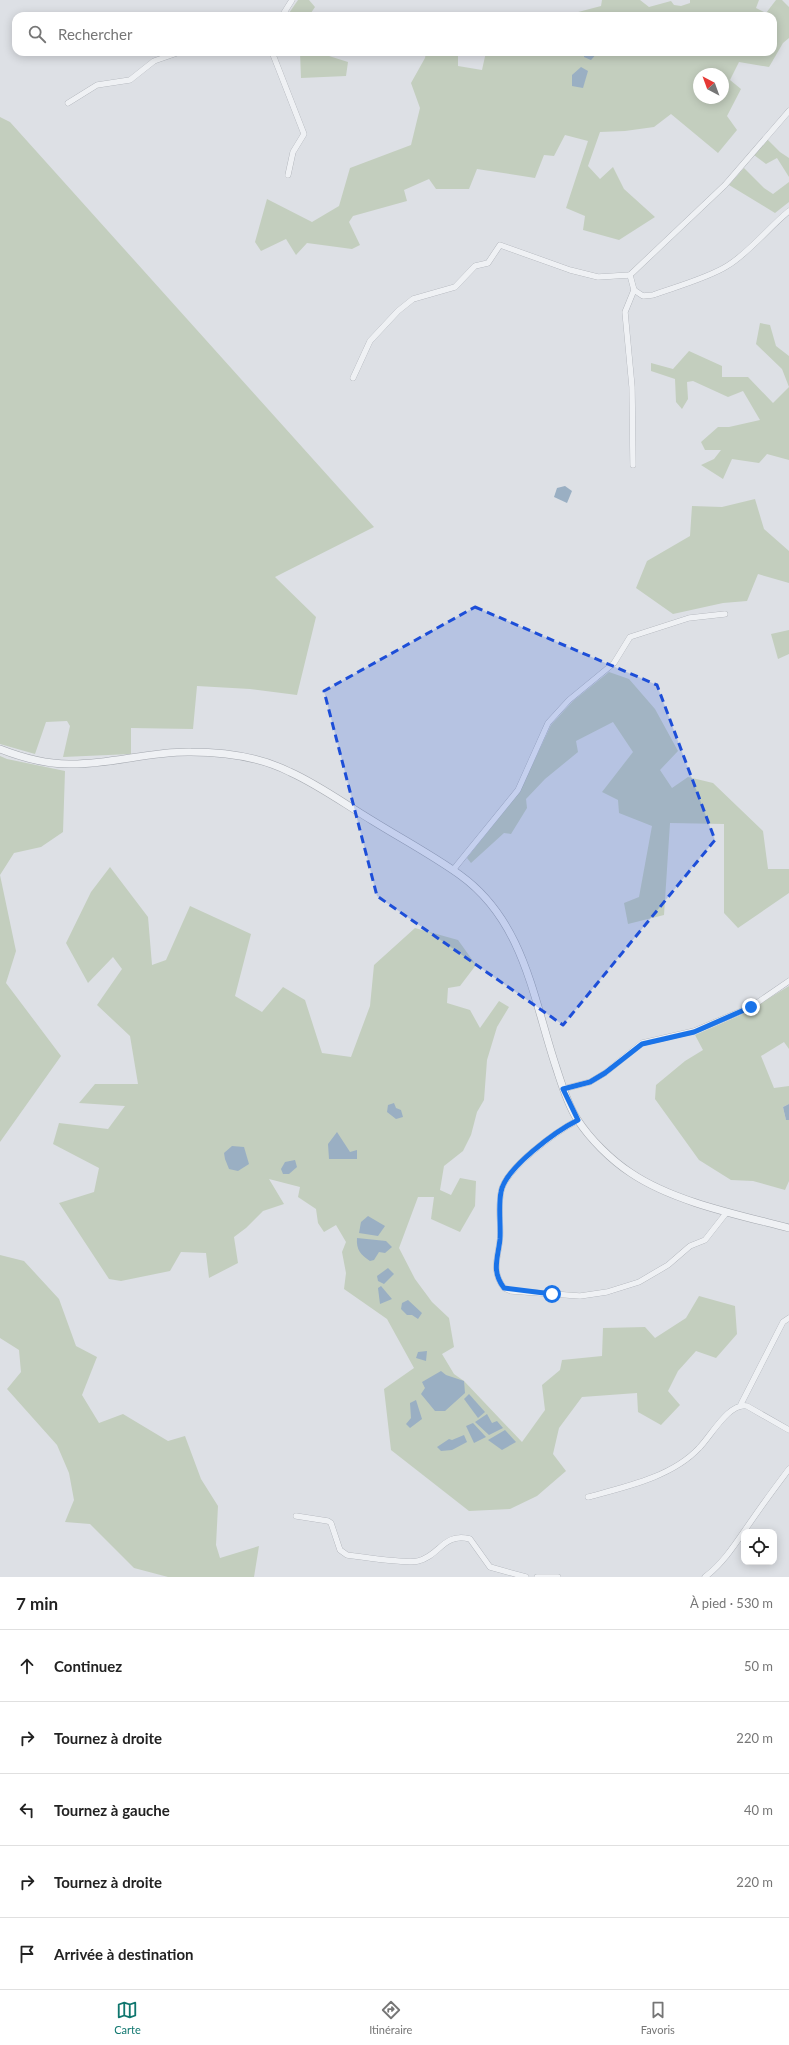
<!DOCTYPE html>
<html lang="fr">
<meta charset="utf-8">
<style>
:root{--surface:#fff;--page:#f6f6f6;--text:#222;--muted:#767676;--line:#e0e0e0;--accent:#0f766e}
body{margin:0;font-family:Lato,sans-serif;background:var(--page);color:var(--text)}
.controls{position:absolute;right:12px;bottom:12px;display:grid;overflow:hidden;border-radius:8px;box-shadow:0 2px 10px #0003}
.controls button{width:36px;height:36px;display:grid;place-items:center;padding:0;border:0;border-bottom:1px solid var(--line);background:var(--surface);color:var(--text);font:20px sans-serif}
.compass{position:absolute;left:693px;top:68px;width:36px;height:36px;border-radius:50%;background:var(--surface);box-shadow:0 2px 10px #0003;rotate:319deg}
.stop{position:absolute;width:12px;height:12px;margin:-9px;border:3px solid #1a73e8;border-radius:50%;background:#fff}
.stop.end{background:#1a73e8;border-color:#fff;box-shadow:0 1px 4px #0008}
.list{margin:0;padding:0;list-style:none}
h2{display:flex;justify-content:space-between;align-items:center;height:52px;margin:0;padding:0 16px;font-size:17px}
h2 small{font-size:13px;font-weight:400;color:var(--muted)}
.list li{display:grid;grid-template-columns:26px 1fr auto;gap:12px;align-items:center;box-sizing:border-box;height:72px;padding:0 16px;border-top:1px solid var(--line)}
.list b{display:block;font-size:15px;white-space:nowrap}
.list em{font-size:13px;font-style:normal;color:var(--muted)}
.icon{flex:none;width:22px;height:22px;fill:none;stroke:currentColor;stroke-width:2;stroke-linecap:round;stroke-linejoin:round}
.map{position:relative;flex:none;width:789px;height:1577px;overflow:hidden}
.search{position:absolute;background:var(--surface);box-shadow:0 2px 10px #0003;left:12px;right:12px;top:12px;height:44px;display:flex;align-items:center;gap:10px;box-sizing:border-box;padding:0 14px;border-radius:12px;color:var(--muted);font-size:15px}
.sheet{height:412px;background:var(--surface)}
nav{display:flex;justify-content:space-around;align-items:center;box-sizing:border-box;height:56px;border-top:1px solid var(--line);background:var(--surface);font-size:11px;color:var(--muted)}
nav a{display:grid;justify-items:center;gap:2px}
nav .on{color:var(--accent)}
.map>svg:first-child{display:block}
.green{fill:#c3cebe;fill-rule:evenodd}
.water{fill:#9aafc3}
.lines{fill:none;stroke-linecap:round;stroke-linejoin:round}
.minor-casing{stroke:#a3a7ae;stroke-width:6}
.tertiary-casing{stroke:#a3a7ae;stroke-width:8}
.minor{stroke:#eff1f4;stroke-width:5.5}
.tertiary{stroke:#eff1f4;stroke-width:7}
.route{stroke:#1a73e8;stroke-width:5}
.marked{fill:#1d4ed8;fill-opacity:0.2;stroke:#1d4ed8;stroke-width:3;stroke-dasharray:8 5;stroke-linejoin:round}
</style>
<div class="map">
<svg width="789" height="1577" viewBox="0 0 789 1577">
<rect width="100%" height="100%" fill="#dde0e5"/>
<g class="green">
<path d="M298,0H309L315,7L309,16H287Z"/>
<path d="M602,0H640L649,7L671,1L674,5L681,6L690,3V0H759L756,8L766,13L776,0H782L789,7V38L783,43L769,67L739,62L730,80L741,89L727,116L737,130L718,153L671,114L654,127L625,131L600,132L588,166L600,179L613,167L624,189L655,217L619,240L583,230L585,216L566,208L588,141L565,135L554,156L544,155L535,178L477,169L469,189H436L429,179L404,190L407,201L353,216L349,222L360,245L352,249L307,243L296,255L286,239L261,251L255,242L267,199L312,222L339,206L350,168L411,145L420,108L411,83L425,58L426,52H458V66L482,70L486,52H773V16H563L601,6ZM699,74H723V98H699Z"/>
<path d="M300,52H326L329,56L348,62L346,76L301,78Z"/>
<path d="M0,117L10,122L374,527L275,577L316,617L297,695L250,689L197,686L193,729L131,728V754L63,757L70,726L67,721L46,722L35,754L0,744Z"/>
<path d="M767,139L780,152L789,158V177L777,158L766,164L754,155Z"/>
<path d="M744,168L764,188L773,194L789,182V202L775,213L729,185Z"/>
<path d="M760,323L770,325L776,346L789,356V460L767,454L759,463L732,459L723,479L701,465L714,459L721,450H705L701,442L718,427H729L760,420L743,391L728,397L693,381L687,382L688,399L682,409L676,402L675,379L651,371V363L673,369L689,351L722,366V377H748L773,403L789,387L782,369L756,344Z"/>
<path d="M755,499L764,529L789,551V583L758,574L747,601L723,603L673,614L636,588L647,561L690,536L692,506L722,507Z"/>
<path d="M789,630V654L778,659L771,634Z"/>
<path d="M609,672L629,679L655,709L678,751L660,770L672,788L688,777L713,783L763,831L768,869H789V893L738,928L724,913V824L670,823L664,915L628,924L624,903L639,897L652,826L619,813L618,800L602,792L633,752L613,722L576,741L578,752L545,779L526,799L527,808L511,834L504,833L471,863L467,858L520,791L551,725L573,701Z"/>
<path d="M0,756L7,759L65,771L63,832L41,847L14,853L0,875L16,951L6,983L61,1056L0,1142Z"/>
<path d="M110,867L148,917L152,965L166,960L190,906L251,934L235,996L262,1012L283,987L305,1000L322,1053L351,1057L370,1006L374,965L415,928L458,940L476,965L460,986L448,988L447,1003L470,1010L480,1028L499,1001L509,1007L497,1027L487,1060L484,1100L477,1112L471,1135L463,1151L444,1166L440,1190L451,1195L460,1178L476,1181L475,1206L460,1232L431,1219L434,1197H418L399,1248L415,1279L432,1302L449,1318L454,1347L442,1354L454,1374L464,1381L522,1442L545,1410L542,1385L560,1370L562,1360L602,1356L603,1328L645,1327L655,1338L686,1318L699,1296L735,1306L737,1334L716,1358L696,1351L678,1371L668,1391L680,1405L661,1425L638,1412L637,1393L582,1397L559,1428L553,1454L566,1471L537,1496L510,1509L469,1511L391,1450L384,1389L414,1368L387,1319L344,1289L346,1273L342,1252L346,1242L336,1225L324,1232L318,1223L316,1209L298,1197L300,1187L269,1179L284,1204L263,1211L246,1228L234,1237L238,1263L209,1278L206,1253L181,1252L170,1271L121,1281L109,1279L59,1203L94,1192L99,1168L53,1144L59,1123L108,1129L125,1106L79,1103L95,1084H138L130,1036L97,1005L122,969L113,957L88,983L66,943L91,892Z"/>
<path d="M789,986V1049L784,1042L761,1056L774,1088L789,1086V1104L783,1107L786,1120H789V1181L785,1190L753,1181L731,1180L699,1160L655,1099L656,1085L685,1061L703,1050L695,1035L743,1014Z"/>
<path d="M0,1255L24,1261L59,1299L76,1346L97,1357L82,1395L99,1423L123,1414L168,1441L185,1436L201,1479L218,1506L216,1545L220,1558L259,1546L254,1577H168L134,1568L90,1524L65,1522L74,1500L69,1473L57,1445L7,1389L21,1372L19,1350L0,1338Z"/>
</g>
<g class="water">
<path d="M584,52H598L591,60L584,57Z"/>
<path d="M581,67L588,71L583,88L572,86V75Z"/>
<path d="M565,486L572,491L567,503L554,497L557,488Z"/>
<path d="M394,1103L396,1108L401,1110L403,1117L396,1119L387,1112L388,1105Z"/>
<path d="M789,1104V1120H786L783,1107Z"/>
<path d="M337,1132L350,1152L357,1150V1159H329L328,1144Z"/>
<path d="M232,1146L244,1147L249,1164L238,1171L229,1169L225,1159L224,1153Z"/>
<path d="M295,1160L297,1167L289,1174H283L281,1169L285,1162Z"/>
<path d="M368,1216L385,1226L378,1236L359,1233L361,1222Z"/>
<path d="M357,1238L386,1241L392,1247L385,1253L379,1252L374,1260L370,1261C361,1255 356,1250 357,1238Z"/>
<path d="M388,1268L394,1274L384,1284L378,1281L377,1276Z"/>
<path d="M381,1286L392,1299L380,1304L378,1288Z"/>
<path d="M408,1300L422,1313L418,1319L412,1315H407L401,1309L402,1303Z"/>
<path d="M427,1351L426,1361L416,1358L418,1352Z"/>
<path d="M441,1371L446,1375L464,1381L465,1393L445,1411H435L421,1394L425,1388L422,1382Z"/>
<path d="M469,1394L485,1412L478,1418L464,1399Z"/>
<path d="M416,1400L422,1419L410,1428L406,1424L411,1418L410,1403Z"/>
<path d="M487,1414L492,1423L497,1421L503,1428L489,1435L475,1422Z"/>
<path d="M473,1423L486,1437L474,1443L466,1426Z"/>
<path d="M505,1430L516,1442L502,1450L488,1440Z"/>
<path d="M464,1435L467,1442L452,1450L441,1451L437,1447L449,1439L452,1440Z"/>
</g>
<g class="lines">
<defs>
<g id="minor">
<path d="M282,16L292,0"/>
<path d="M272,52L304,134L293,152L288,175"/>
<path d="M68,103L97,85L130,80L154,61L180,52"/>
<path d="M630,275L634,290L643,296L653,295C675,287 708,278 727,266C749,253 769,227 789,211"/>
<path d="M353,378L370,341L398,311L413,299L455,287L475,266L488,263L500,245L570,270L598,277L630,275L725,185L789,111"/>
<path d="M633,465L632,387L625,312L634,290"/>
<path d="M453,870L518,790L548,723L569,700L614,663L630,637L689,618L725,614"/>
<path d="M563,1089L590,1082L605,1073L642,1043L694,1031L751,1007L789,981"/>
<path d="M578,1120C557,1131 505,1168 501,1192C498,1207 501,1223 500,1239C498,1258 491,1271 504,1288L511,1291L580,1296L607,1292L639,1282L668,1265L690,1246L705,1240L727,1212"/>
<path d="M741,1404L783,1322L789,1318"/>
<path d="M588,1497C625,1487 672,1477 699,1448C711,1436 729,1402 747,1406L789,1430"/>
<path d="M296,1516L328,1521L331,1523L340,1550L347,1555C362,1557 407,1564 418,1561C440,1556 443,1532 470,1539L490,1567L526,1577"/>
<path d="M537,1577H558"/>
<path d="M705,1577C726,1561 739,1538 754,1517C765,1501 777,1485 789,1469"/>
</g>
<path id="tertiary" d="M0,749C23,758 45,764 69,764C110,765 150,751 191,752C224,752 260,757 290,772C319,785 346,805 373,821C402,839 432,855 460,875C524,921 533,998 556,1067C562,1085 567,1103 577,1119C590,1139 611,1160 631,1173C674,1202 739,1215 789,1228"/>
</defs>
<use href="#minor" class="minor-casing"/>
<use href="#tertiary" class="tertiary-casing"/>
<use href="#minor" class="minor"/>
<use href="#tertiary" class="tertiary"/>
</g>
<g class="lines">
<path class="route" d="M552,1294L504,1288C491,1271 498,1258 500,1239C501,1224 498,1207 501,1192C505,1168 556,1131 578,1120L563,1089L590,1082L605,1073L642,1044L694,1032L751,1007"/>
</g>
<path class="marked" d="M475,607L657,685L715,840L563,1025L377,896L324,691Z"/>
</svg>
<div class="controls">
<button><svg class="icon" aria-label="locate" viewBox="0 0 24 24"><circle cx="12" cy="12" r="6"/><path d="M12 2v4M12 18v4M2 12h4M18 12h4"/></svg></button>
</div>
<svg class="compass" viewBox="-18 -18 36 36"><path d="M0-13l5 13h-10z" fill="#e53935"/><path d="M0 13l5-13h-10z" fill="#767676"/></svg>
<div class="stop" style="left:552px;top:1294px"></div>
<div class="stop end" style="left:751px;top:1007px"></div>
<div class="search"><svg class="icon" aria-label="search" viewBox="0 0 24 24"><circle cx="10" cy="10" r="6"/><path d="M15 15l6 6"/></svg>Rechercher</div>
</div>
<section class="sheet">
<h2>7 min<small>À pied · 530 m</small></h2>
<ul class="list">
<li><svg class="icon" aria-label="ahead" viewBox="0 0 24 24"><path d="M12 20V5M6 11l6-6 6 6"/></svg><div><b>Continuez</b></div><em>50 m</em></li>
<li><svg class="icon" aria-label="right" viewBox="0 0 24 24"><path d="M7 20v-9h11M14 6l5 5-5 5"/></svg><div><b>Tournez à droite</b></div><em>220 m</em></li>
<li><svg class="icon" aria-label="left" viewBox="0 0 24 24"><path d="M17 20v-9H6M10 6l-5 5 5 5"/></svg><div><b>Tournez à gauche</b></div><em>40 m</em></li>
<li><svg class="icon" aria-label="right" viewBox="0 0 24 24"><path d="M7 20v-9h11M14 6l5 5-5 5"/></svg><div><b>Tournez à droite</b></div><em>220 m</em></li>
<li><svg class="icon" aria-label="arrive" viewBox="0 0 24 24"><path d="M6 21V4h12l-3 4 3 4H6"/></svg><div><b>Arrivée à destination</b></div></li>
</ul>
</section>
<nav>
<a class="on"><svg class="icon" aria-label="map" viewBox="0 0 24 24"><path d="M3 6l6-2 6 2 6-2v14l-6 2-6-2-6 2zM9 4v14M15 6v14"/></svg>Carte</a>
<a><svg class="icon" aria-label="directions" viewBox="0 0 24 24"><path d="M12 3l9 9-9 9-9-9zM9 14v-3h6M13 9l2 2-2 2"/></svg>Itinéraire</a>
<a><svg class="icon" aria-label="saved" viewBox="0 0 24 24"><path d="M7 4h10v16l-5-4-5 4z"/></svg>Favoris</a>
</nav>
